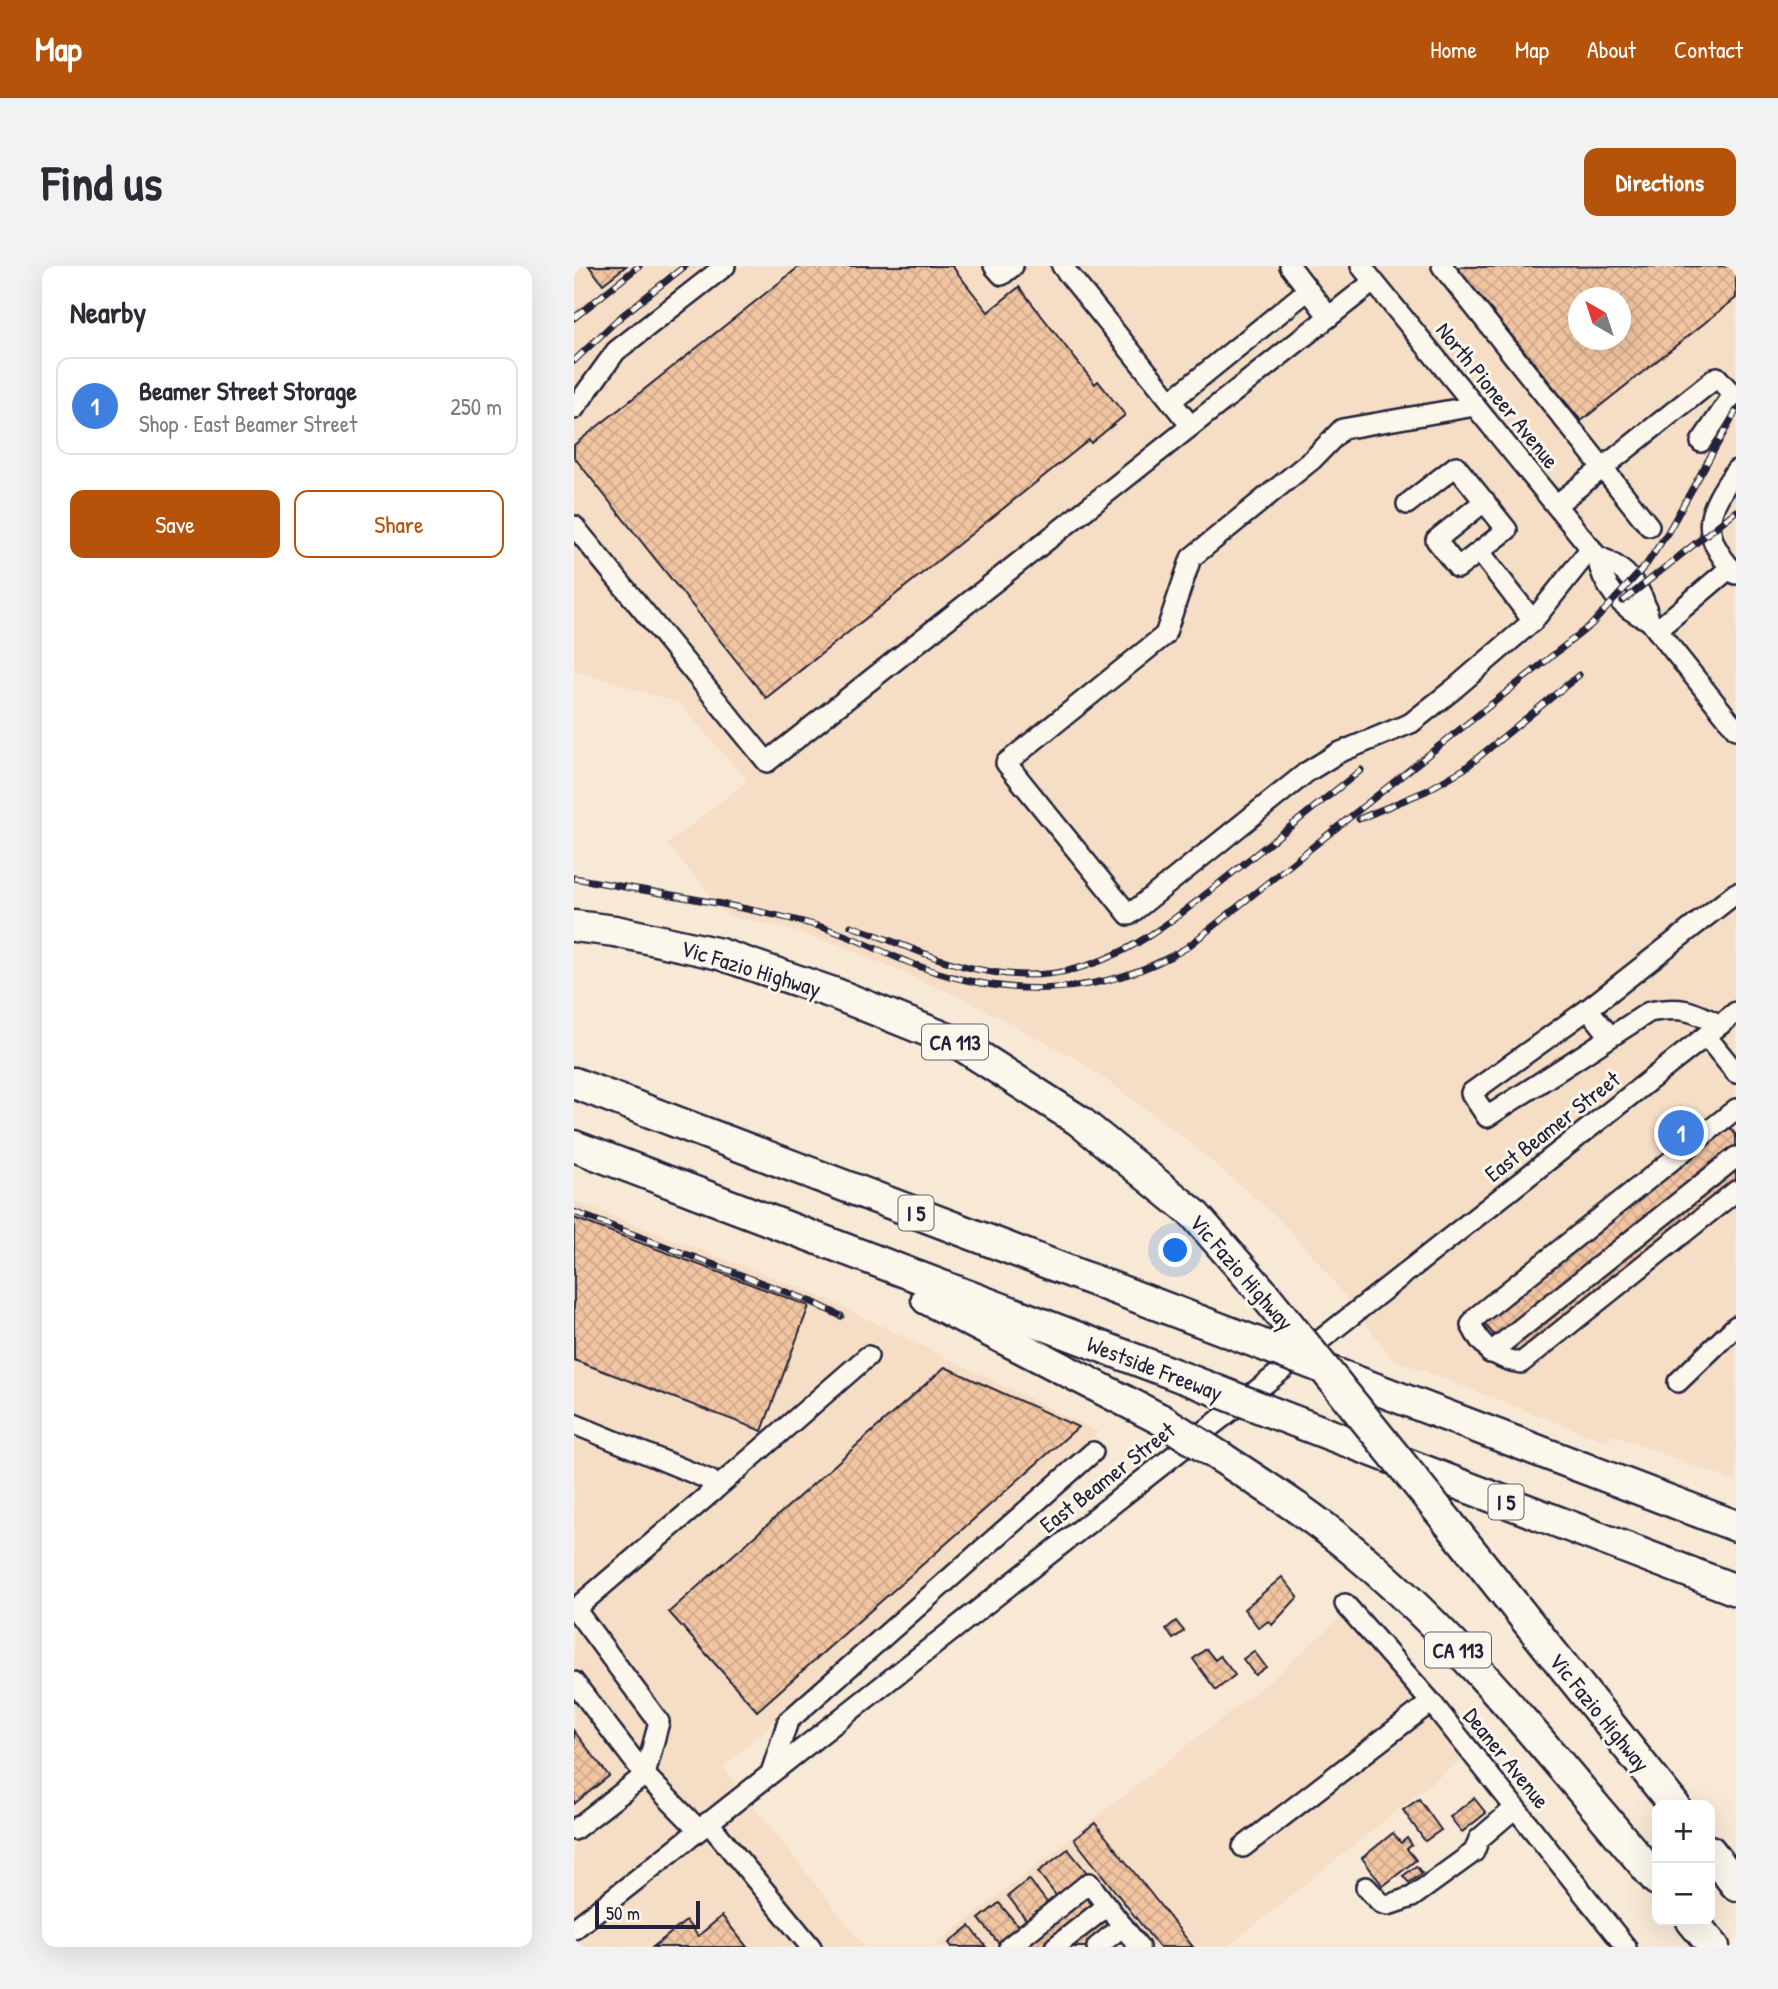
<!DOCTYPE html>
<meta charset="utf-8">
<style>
:root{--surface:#fff;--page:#f2f2f3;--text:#2b2b33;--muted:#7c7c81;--line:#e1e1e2;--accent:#b45309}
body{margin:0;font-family:"Patrick Hand",sans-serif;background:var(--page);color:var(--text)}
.controls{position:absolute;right:21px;bottom:21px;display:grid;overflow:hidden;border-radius:14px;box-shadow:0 7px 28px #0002}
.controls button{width:63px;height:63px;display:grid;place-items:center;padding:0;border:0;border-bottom:2px solid var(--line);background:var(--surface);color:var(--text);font:35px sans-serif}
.compass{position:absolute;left:994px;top:21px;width:63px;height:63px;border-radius:50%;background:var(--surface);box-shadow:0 7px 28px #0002;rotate:321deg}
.scale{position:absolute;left:21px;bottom:18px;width:105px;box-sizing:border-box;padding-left:7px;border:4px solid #22223b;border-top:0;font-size:19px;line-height:24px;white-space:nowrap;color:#22223b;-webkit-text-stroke:5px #fbf7ec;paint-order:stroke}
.you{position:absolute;left:602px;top:985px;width:24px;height:24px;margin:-18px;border:5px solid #fff;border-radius:50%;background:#1a73e8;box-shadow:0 0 0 10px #1a73e833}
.badge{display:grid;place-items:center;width:46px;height:46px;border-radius:50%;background:var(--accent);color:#fff;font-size:23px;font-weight:700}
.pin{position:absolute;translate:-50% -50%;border:4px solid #fff;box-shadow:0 2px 7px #0006}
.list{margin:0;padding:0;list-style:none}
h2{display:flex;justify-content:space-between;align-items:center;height:91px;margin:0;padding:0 28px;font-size:30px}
h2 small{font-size:23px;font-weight:400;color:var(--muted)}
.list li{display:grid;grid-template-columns:46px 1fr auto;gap:21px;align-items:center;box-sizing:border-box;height:98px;margin:0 14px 14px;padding:0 14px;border:2px solid var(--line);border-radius:14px}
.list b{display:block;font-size:26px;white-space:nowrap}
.list p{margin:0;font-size:23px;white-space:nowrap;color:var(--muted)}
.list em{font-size:23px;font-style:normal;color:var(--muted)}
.actions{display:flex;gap:14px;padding:21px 28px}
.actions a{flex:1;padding:16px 0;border:2px solid var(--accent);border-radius:14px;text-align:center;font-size:24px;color:var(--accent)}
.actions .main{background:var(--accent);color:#fff}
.map{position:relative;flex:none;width:1162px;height:1681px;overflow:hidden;border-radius:14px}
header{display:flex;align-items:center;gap:42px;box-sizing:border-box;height:98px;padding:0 35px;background:var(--accent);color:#fff}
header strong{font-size:33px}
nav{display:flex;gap:38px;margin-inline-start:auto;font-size:24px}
.intro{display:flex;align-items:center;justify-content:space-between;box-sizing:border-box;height:168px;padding:0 42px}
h1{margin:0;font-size:49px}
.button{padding:18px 32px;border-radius:14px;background:var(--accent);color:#fff;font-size:24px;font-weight:700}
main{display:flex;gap:42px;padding:0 42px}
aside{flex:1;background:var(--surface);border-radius:14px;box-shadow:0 7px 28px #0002}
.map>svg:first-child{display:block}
.built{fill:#f6dec6;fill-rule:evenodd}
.building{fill:url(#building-cross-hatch);stroke:#22223b;stroke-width:2;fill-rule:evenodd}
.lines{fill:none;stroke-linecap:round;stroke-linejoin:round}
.minor-casing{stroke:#22223b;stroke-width:24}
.highway-casing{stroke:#22223b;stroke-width:35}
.minor{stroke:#fbf7ec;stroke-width:19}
.highway{stroke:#fbf7ec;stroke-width:30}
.rail-casing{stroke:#22223b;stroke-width:7}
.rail{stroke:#fbf7ec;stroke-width:4.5;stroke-dasharray:13;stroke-linecap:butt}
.highway-bridge-casing{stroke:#22223b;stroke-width:35;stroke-linecap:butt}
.highway-bridge{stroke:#fbf7ec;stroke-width:30}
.labels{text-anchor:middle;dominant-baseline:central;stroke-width:6;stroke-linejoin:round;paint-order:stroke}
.shield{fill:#fbf7ec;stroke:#636270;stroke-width:2}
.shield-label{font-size:21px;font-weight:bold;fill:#22223b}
.street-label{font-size:23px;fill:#22223b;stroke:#fbf7ec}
</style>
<header>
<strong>Map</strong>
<nav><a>Home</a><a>Map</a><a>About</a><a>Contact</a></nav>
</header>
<div class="intro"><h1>Find us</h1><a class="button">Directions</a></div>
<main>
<aside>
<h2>Nearby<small></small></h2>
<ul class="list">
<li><span class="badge" style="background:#3f7fe0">1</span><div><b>Beamer Street Storage</b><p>Shop · East Beamer Street</p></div><em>250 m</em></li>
</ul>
<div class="actions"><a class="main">Save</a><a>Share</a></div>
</aside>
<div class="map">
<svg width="1162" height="1681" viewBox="0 0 1162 1681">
<defs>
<pattern id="building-cross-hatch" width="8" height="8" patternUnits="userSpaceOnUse" patternTransform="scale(1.75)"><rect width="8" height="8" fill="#f2c5a2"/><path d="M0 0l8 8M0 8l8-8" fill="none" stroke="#cfa98c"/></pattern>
</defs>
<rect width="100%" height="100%" fill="#f8e8d6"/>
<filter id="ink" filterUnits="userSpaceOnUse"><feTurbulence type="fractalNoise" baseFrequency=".0143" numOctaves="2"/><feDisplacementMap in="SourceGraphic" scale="14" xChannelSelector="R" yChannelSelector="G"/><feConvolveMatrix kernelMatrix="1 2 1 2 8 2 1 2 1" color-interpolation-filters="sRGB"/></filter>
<g filter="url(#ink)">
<g class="built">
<path d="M0,0H1162V1216L1037,1168L1033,1176L819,1093L745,997L703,951L601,864L504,794L397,736L262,678L203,660L154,650L93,578L173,515L105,437L0,404ZM1004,32H1046V74H1004Z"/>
<path d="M0,935L240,1027L524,1166L149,1501L291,1681H0Z"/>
<path d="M775,1343L892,1489L653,1681H359L710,1403Z"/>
</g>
<g class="building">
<path d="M15,0H52L29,18Z"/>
<path d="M226,0H378L414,46L445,21L521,118L524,115L551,149L517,177L515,174L192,432L0,191V179Z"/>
<path d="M1162,0V32L1007,155L882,1ZM1004,32H1046V74H1004Z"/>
<path d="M1152,857L1162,869V884L923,1073L906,1052Z"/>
<path d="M1162,897V917L942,1090L933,1079Z"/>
<path d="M0,952L235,1040L188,1165L0,1094Z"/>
<path d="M371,1101L504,1161L183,1445L95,1346Z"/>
<path d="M708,1311L724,1331L698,1359L694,1355L685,1362L670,1343Z"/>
<path d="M602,1355L610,1365L599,1373L592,1363Z"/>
<path d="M632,1383L641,1394L646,1390L661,1409L642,1424L619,1393Z"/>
<path d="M680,1385L692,1401L681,1409L669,1393Z"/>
<path d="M0,1465L35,1510L0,1538Z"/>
<path d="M900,1532L912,1547L888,1566L876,1551Z"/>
<path d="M845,1533L867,1564L851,1575L829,1544Z"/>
<path d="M521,1557L619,1681H585L500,1573Z"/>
<path d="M819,1567L827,1577L833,1572L838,1579L833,1583L842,1594L809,1620L788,1592Z"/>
<path d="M494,1583L514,1608L484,1632L464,1606Z"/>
<path d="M842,1600L848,1607L835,1617L829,1610Z"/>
<path d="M455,1613L475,1639L454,1656L434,1630Z"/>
<path d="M514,1631L522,1642L474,1681H452Z"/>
<path d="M425,1637L446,1662L426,1679L405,1653Z"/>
<path d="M148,1650L173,1681H79L112,1655L124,1670Z"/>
<path d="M529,1651L538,1662L514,1681H492Z"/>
<path d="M396,1660L412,1681H378L375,1677Z"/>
</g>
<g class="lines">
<defs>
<g id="minor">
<path d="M420,0L428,9L439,0"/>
<path d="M488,0L617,160"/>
<path d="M716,0L755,51"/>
<path d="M787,0L1023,290C1028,320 1047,343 1075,354"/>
<path d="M868,0L1075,260"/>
<path d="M597,135L734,24"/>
<path d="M901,140L768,163L739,193L617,292L591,369L432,497L555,649L733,506L764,487L837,457L881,422L959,355L1017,282"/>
<path d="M0,143L42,85L151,0"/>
<path d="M1162,204C1133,246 1123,266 1162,308"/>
<path d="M833,238L882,200L933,264L884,302L862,274L911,235"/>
<path d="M982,239L1143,111L1159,129L1127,176"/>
<path d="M0,260L193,496L799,16"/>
<path d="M906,286L959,355"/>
<path d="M1023,290C1052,301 1070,323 1075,354L1162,463"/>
<path d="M1083,364L1156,302"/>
<path d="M1014,743L1162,627"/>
<path d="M1036,770L1014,743L897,827L913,851L1075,746C1107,740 1117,744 1146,759"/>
<path d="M1132,770L1162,807"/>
<path d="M1162,843L902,1051L897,1059C908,1082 923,1093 947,1097L1162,925"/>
<path d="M916,1087L1162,891"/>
<path d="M1104,1116L1162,1060"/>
<path d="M0,1158L136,1214L138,1226L1,1343L85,1456L71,1509L0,1416"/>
<path d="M138,1226L294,1090"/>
<path d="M771,1338L857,1436L1052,1681"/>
<path d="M197,1507L214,1455L519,1186"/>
<path d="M134,1556L237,1681"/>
<path d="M0,1564L71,1509L124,1563"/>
<path d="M669,1581L857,1436"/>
<path d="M792,1621L807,1637L814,1639L838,1631L900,1586L905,1573L941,1542"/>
<path d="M0,1663L1162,746"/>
<path d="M435,1681L515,1617L565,1681"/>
<path d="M481,1681L533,1640"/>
<path d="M523,1681L549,1660"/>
</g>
<g id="highway">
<path d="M0,660L41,665L146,688L262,728L384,777L504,854L620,948L690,1028"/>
<path d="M0,817L684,1077"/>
<path d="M0,880L631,1120"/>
<path d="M353,1033L588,1154"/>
<path d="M755,1105L1162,1260"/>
<path d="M702,1148L1162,1324"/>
<path d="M648,1192C694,1222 740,1251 782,1287C896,1382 987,1502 1083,1614"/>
<path d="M874,1256L1100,1539"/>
<path d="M1136,1585L1162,1619"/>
<path d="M1118,1655L1140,1681"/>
</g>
</defs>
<use href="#minor" class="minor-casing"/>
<use href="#highway" class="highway-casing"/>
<use href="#minor" class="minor"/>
<use href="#highway" class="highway"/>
<defs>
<g id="rail">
<path d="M0,52L65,0"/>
<path d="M0,95L44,53L111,0"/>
<path d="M1049,335L1162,245"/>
<path d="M785,553L852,525L890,503L1005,409"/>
<path d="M0,612C81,627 165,638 244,660C280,670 312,689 347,701C437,733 529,731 612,682L1018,358L1072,299L1094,266L1162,145"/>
<path d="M277,660C330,678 377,703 434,708C530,718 598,655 667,600C707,568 747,536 787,504"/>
<path d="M0,946L236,1035L267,1050"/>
</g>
</defs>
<use href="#rail" class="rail-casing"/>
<use href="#rail" class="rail"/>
<defs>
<g id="highway-bridge">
<path d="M690,1028L874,1256"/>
<path d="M684,1077L749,1102"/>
<path d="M631,1120L702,1148"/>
<path d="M588,1154L648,1192"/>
</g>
</defs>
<use href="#highway-bridge" class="highway-bridge-casing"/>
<use href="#highway-bridge" class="highway-bridge"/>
</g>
</g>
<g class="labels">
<g class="shield">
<rect x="348" y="758.5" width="66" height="35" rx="5"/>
<rect x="324.5" y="929.5" width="35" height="35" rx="5"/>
<rect x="914.5" y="1218.5" width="35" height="35" rx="5"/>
<rect x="851" y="1366.5" width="66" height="35" rx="5"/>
</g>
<g class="shield-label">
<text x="381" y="776">CA 113</text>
<text x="342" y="947">I 5</text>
<text x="932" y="1236">I 5</text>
<text x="884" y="1384">CA 113</text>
</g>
<g class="street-label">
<text transform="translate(924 129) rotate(51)">North Pioneer Avenue</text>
<text transform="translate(177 702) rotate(17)">Vic Fazio Highway</text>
<text transform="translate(978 860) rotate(-38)">East Beamer Street</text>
<text transform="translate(668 1006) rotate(49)">Vic Fazio Highway</text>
<text transform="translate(581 1102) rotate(21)">Westside Freeway</text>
<text transform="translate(533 1211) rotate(-38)">East Beamer Street</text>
<text transform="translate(1026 1446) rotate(51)">Vic Fazio Highway</text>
<text transform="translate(933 1492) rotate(51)">Deaner Avenue</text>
</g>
</g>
</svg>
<div class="controls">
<button>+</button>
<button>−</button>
</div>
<svg class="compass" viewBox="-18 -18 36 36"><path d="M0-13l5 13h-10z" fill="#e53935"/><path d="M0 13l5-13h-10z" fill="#7c7c81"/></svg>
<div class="scale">50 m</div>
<div class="you"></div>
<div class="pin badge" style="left:1107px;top:867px;background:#3f7fe0">1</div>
</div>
</main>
